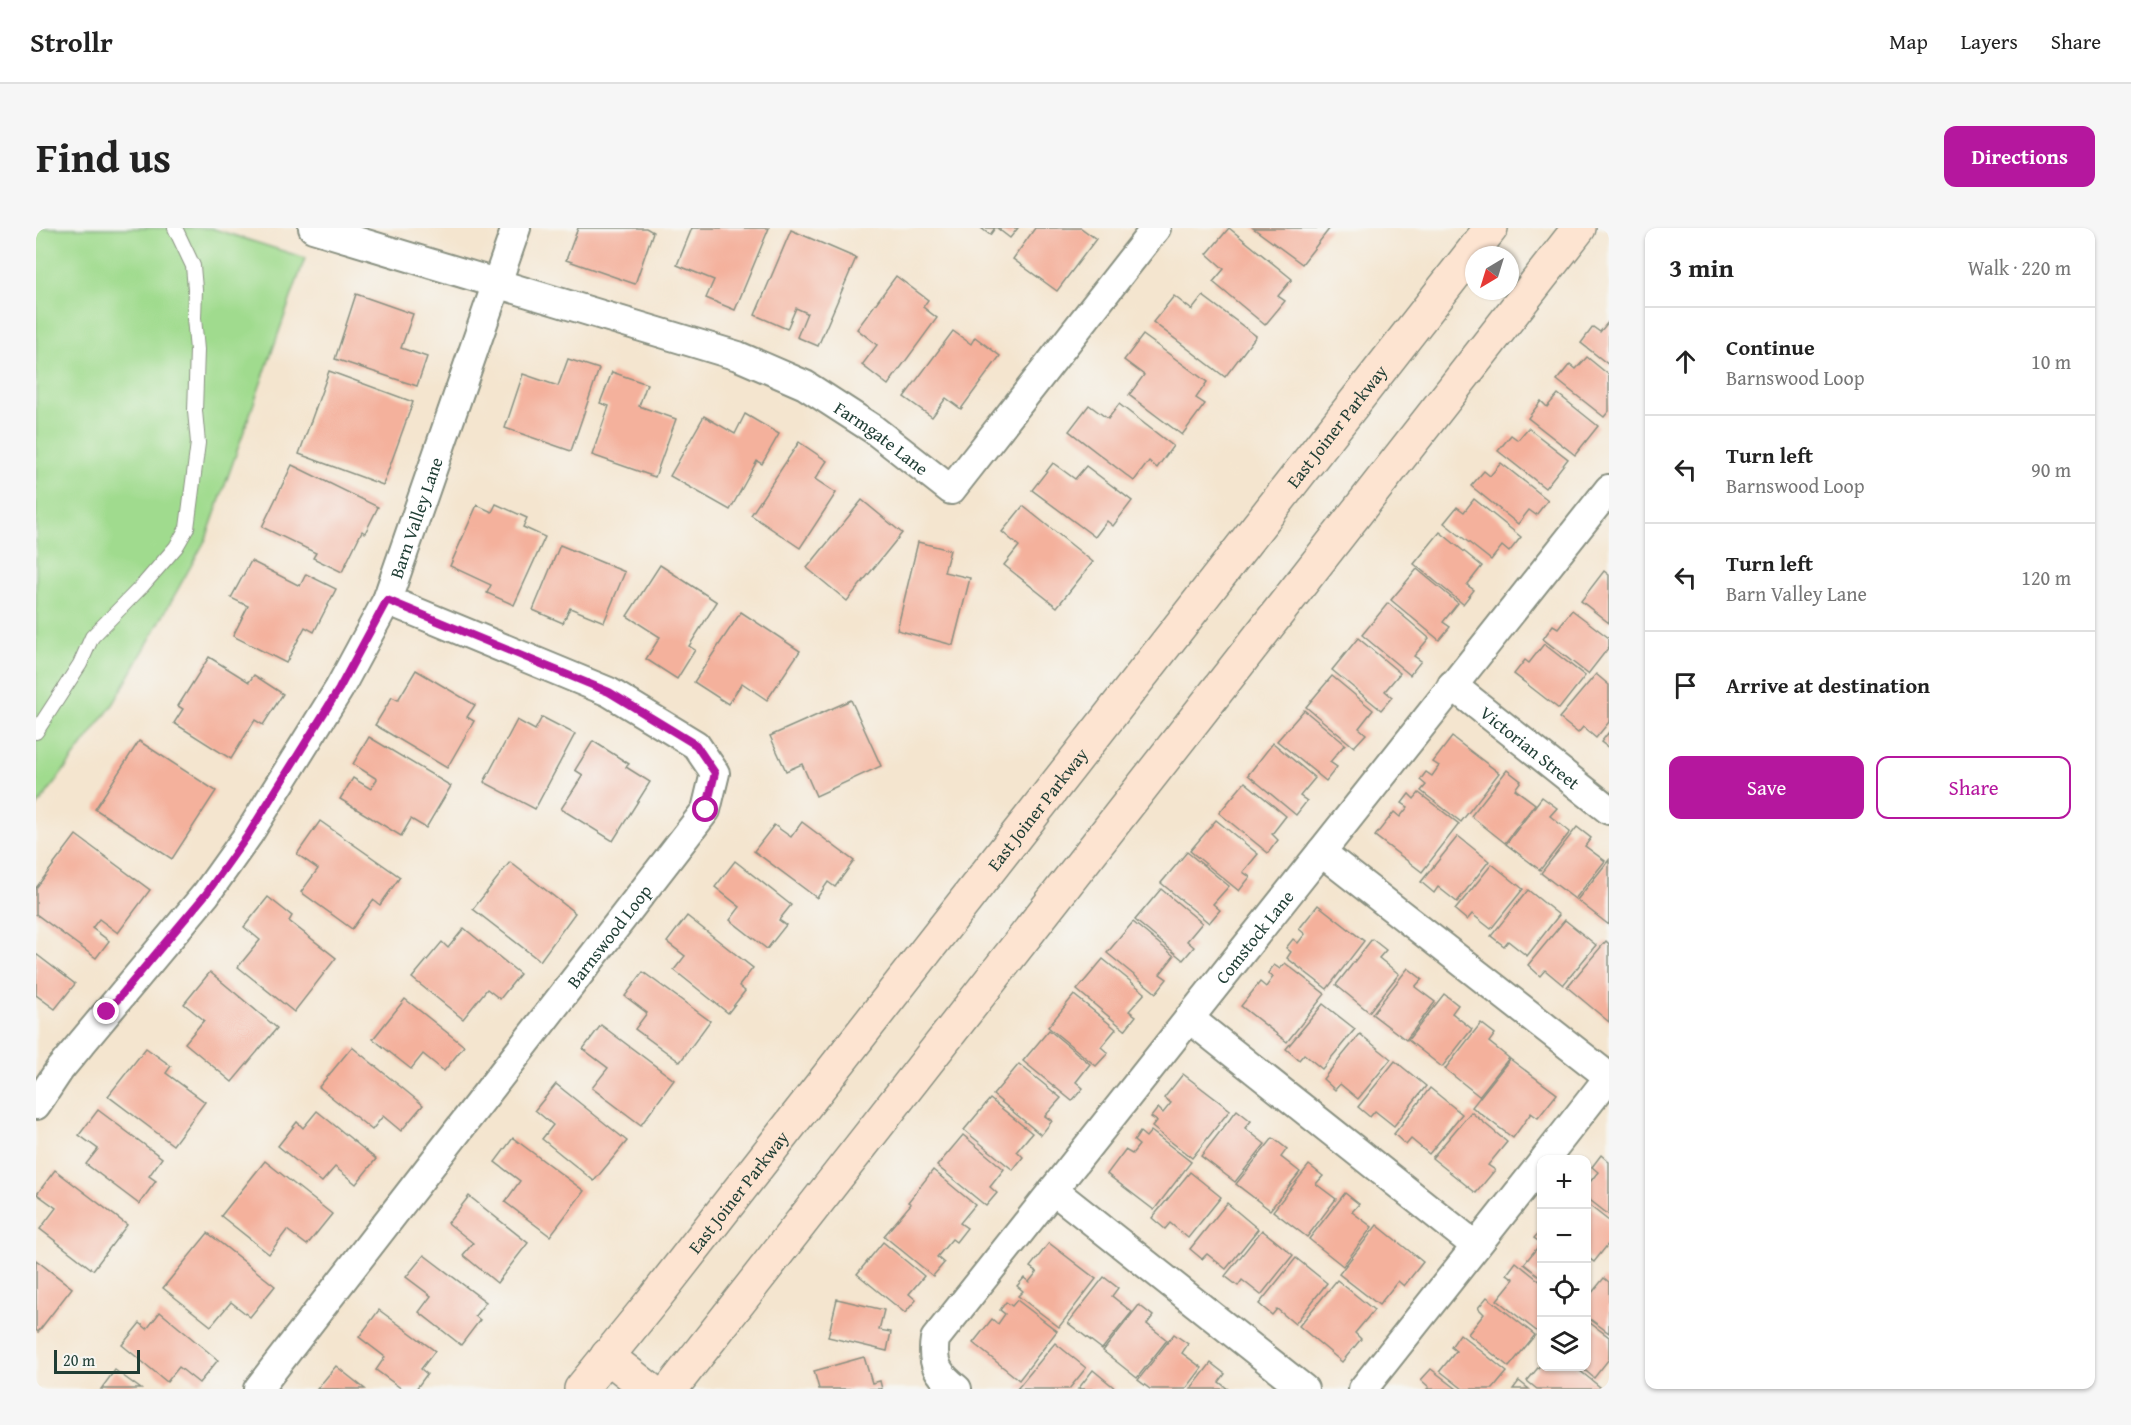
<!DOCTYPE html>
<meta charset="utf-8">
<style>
:root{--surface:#fff;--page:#f6f6f6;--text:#222;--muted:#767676;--line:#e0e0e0;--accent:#b5179e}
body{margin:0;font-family:"Gentium Book Plus",serif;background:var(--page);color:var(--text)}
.controls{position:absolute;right:18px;bottom:18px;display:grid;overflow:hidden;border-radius:12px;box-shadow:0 2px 4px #0004}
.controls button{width:54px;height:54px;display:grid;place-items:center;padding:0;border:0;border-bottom:2px solid var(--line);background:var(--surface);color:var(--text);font:30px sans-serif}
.compass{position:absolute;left:1429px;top:18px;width:54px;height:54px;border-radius:50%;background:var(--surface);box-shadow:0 2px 4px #0004;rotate:218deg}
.scale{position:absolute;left:18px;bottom:15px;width:86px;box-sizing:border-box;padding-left:6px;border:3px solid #1f3d34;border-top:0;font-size:16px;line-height:21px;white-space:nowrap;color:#1f3d34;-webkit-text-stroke:4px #f6f6f2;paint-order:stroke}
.stop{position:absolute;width:18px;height:18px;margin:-14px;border:4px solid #b5179e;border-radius:50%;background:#fff}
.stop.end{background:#b5179e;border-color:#fff;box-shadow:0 2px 6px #0008}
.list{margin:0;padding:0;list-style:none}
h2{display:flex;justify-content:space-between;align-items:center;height:78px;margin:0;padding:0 24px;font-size:26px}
h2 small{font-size:20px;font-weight:400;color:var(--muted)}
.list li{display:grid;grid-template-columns:39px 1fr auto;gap:18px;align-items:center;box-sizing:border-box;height:108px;padding:0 24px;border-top:2px solid var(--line)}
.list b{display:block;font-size:22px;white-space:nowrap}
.list p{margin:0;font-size:20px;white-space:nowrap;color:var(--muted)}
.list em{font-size:20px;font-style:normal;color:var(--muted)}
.actions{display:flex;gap:12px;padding:18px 24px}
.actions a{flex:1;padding:14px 0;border:2px solid var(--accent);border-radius:12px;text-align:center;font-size:21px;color:var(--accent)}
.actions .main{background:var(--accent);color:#fff}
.icon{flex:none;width:33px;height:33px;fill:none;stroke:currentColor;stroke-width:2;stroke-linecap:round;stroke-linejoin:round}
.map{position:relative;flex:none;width:1573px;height:1161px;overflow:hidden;border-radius:12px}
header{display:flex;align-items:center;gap:36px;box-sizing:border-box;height:84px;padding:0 30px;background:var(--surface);border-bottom:2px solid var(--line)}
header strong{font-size:28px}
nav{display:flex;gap:33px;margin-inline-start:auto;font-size:21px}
.intro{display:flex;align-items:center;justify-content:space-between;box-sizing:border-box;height:144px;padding:0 36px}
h1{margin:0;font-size:42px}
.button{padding:15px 27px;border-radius:12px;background:var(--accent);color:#fff;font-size:21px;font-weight:700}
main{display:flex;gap:36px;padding:0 36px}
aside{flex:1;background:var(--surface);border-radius:12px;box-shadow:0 2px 4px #0004}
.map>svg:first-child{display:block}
.grass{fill:#a0db8e;stroke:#608c61;stroke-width:1.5}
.building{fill:#f4b19c}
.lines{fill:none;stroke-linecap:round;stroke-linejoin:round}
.service-casing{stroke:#8a9182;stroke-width:16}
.minor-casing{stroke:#8a9182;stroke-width:32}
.secondary-casing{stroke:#8a9182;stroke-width:36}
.service{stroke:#fff;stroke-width:14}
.minor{stroke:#fff;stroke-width:28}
.secondary{stroke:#fde4d1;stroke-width:33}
.route{stroke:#b5179e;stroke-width:8}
.labels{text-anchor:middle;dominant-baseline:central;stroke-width:4.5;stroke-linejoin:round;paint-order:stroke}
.street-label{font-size:18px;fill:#1f3d34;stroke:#f6f6f2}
</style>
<header>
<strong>Strollr</strong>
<nav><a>Map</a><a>Layers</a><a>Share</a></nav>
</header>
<div class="intro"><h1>Find us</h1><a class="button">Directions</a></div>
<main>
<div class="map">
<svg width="1573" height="1161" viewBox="0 0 1573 1161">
<rect width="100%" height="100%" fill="#f6f6f2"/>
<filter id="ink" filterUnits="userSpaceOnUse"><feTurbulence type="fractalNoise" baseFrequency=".0167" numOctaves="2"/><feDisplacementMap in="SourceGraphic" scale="12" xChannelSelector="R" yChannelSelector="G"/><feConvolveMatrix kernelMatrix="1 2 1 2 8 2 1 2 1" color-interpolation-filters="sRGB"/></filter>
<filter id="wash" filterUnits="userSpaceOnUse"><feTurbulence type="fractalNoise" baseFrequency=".008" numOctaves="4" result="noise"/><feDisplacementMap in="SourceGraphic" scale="24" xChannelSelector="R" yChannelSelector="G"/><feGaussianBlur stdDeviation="1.35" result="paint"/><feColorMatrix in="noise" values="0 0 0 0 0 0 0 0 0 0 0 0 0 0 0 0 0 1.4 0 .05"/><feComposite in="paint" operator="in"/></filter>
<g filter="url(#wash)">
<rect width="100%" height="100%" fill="#f4e5cf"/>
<path class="grass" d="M0,0H175L269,30L170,311L78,475L0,580Z"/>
<g id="blocks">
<g class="building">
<path d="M542,0H610L617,4L599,56L530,32Z"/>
<path d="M656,0H733L699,82L670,70L678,52L641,37Z"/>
<path d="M945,0H959L954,7Z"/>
<path d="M961,0H982L974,10Z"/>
<path d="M999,0H1045L1060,11L1021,63L977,31Z"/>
<path d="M1193,0L1256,51L1242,68L1249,73L1229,97L1177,54L1188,41L1171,26Z"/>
<path d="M1217,0H1294L1266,36Z"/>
<path d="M755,2L820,30L782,118L761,109L771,85L760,80L751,101L719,87Z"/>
<path d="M860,48L892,72L887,79L901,90L852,157L826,137L841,117L821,101Z"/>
<path d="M320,66L377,86L365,120L391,129L381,158L299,131Z"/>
<path d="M1138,68L1156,82L1167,68L1220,108L1189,149L1117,94Z"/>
<path d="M1573,93V137L1545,115L1557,99L1564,104Z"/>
<path d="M917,103L935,116L939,109L964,128L925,181L910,170L896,189L868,169Z"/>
<path d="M1107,107L1171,154L1160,170L1169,176L1146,207L1093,167L1108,147L1088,132Z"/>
<path d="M1551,129L1573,147V183L1568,189L1521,152L1534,136L1540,141Z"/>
<path d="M532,131L563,141L535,223L469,200L487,146L522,158Z"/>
<path d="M293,143L377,174L347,257L263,226Z"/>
<path d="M576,144L611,156L603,178L640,191L619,249L556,227L573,178L564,175Z"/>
<path d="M1522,166L1562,198L1539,227L1492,190L1505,173L1511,179Z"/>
<path d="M1083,176L1137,218L1121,240L1113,233L1098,253L1033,203L1053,177L1072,191Z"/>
<path d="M709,186L743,206L726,236L721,233L694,282L634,248L668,188L699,206Z"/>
<path d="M1492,200L1532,231L1509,260L1462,223L1475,207L1482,212Z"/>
<path d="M763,214L791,233L779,251L800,265L764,320L715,287Z"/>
<path d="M1017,235L1039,251L1050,238L1096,273L1077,298L1071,293L1059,309L996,262Z"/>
<path d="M1465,235L1512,272L1500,287L1493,282L1482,296L1435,258L1448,243L1454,248Z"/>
<path d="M256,237L342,279L329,305L326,303L306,344L277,330L280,325L226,299Z"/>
<path d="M1438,271L1485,309L1473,324L1466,318L1455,332L1408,295L1421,279L1428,284Z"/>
<path d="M826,272L866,305L811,373L771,340Z"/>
<path d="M460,276L491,290L487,299L509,309L478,377L451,365L455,357L414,338L441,277L456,284Z"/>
<path d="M987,278L1057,334L1021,379L968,337L983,318L966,304Z"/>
<path d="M1404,304L1446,338L1431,357L1438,362L1427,376L1378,336Z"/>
<path d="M882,314L914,322L908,344L934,350L917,417L861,402Z"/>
<path d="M524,317L589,344L568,394L534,380L527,395L497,382Z"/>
<path d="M215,333L264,358L270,346L300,361L278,404L269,399L250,435L197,408L212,378L195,370Z"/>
<path d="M624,337L681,374L653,418L659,422L641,451L610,431L624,409L591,388Z"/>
<path d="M1381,341L1422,375L1407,394L1414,399L1403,412L1355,372Z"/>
<path d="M1568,343L1573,347V395L1545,373Z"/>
<path d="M1352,375L1393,410L1378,428L1385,433L1374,447L1326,407Z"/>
<path d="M1536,382L1573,410V419L1552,446L1507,411L1517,397L1522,400Z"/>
<path d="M705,384L764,423L731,472L706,455L692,476L658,454Z"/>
<path d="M1322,410L1364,445L1349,463L1356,469L1345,482L1296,442Z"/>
<path d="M1508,416L1549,448L1523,481L1478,446L1489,432L1493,435Z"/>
<path d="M173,429L213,454L218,447L247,466L227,497L219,492L195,531L138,495L147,481L142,478Z"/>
<path d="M380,442L439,477L431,489L438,493L411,540L339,497L356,469L362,472Z"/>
<path d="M1560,446L1573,457V494L1560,510L1547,499L1542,505L1523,490Z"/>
<path d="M1296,448L1337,482L1323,500L1330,506L1318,519L1270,479Z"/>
<path d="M815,472L845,538L780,568L766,536L750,543L734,508Z"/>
<path d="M1268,482L1309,516L1294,534L1301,539L1290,553L1241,513Z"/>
<path d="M506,489L539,506L499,581L448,554L481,492L499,502Z"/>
<path d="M1573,504V520L1565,514Z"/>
<path d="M333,509L415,558L390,600L375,591L365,608L304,571L317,550L335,561L341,551L317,536Z"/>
<path d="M1416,509L1463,545L1425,594L1385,563L1390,557L1384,552L1390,544L1396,548L1403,538L1397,534Z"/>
<path d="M103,513L180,563L136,631L59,581Z"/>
<path d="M557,513L593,536L590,539L614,554L577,613L525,581L547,547L539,542Z"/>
<path d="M1237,515L1279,550L1264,568L1271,573L1260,587L1212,547Z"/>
<path d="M1471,542L1485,553L1479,561L1499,576L1469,615L1435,588Z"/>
<path d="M1209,554L1250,588L1236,606L1242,612L1232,625L1183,585Z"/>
<path d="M1383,565L1423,596L1386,644L1339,608L1358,584L1364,589L1372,579L1366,575L1373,566L1378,571Z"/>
<path d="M1506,569L1521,580L1514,588L1534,604L1504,642L1470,616Z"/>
<path d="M1180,592L1222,626L1207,644L1214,649L1203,663L1154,623Z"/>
<path d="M284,593L364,649L344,677L337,672L316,701L265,664L282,641L261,626Z"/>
<path d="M766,594L818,633L799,659L792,654L781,670L718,623L738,597L755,609Z"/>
<path d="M1541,599L1555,610L1549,618L1569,633L1539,671L1505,645Z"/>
<path d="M40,607L114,662L82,705L63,691L56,700L73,713L60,730L0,686V660Z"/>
<path d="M1422,608L1453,633L1421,674L1402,659L1398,665L1385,654Z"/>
<path d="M1151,624L1193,658L1177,676L1184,682L1173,695L1125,655Z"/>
<path d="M1573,632V697L1541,672Z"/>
<path d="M699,633L755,677L743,692L750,697L731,721L694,692L704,679L679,659Z"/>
<path d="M474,634L539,685L504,733L437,681Z"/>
<path d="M1456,636L1487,661L1455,701L1436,686L1431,692L1419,682Z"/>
<path d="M1125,661L1166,695L1151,713L1158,719L1147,732L1099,692Z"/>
<path d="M1492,662L1523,687L1491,728L1472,713L1468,718L1455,708Z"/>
<path d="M232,669L256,688L253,693L300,730L258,784L202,739L224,712L208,699Z"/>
<path d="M1282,677L1328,713L1291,761L1251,730L1255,724L1250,720L1257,711L1262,715L1269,706L1263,701Z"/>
<path d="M651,688L717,740L703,758L709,763L692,785L638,742L649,728L631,714Z"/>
<path d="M1529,692L1560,717L1527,757L1509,742L1504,748L1492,737Z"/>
<path d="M1097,694L1138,728L1124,746L1131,751L1120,765L1071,725Z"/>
<path d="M428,700L484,746L464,771L451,761L427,791L376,750L406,714L412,720Z"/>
<path d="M1336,711L1350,722L1343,730L1363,746L1333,784L1300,757Z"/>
<path d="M1570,713L1573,716V794L1531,759Z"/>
<path d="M0,726L39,756L19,781L0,767Z"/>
<path d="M1067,731L1109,765L1093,783L1100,788L1089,802L1041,762Z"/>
<path d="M1249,735L1289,766L1251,814L1205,778L1224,754L1230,759L1237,749L1232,745L1238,737L1244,741Z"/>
<path d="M1372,740L1386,751L1379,759L1399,774L1370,812L1336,786Z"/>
<path d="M174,744L241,800L196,854L149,815L168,792L148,776Z"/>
<path d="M607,744L674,793L644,834L599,801L611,785L589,768Z"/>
<path d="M1408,766L1422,777L1416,785L1436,801L1406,839L1372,812Z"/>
<path d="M1038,767L1080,801L1065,819L1072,825L1060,838L1012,799Z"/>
<path d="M369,771L428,818L408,843L387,826L375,841L337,811Z"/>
<path d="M1287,776L1319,801L1286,841L1268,826L1263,832L1250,821Z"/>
<path d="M1445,795L1459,806L1453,814L1473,830L1443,868L1409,841Z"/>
<path d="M565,797L638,852L605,897L556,860L572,840L547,821Z"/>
<path d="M1013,802L1054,836L1040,854L1047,860L1036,873L987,833Z"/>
<path d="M1324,806L1355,831L1322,871L1304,856L1299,862L1287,851Z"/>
<path d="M316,819L387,877L365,903L347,888L336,902L283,859Z"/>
<path d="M110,820L135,838L130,845L169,874L137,917L72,868Z"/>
<path d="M1474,831L1521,866L1502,890L1495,885L1477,910L1436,879Z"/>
<path d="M1359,833L1390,858L1358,898L1339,883L1334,889L1322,879Z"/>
<path d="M983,836L1025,870L1009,888L1016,893L1005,907L957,867Z"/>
<path d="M1147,846L1194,882L1156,930L1116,899L1121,893L1115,889L1122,880L1127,885L1135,875L1128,870Z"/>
<path d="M520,856L591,913L558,953L506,911L517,897L499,882Z"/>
<path d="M1394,860L1426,886L1393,926L1375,911L1370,917L1358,906Z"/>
<path d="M954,871L996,905L981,923L987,929L977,942L928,902Z"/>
<path d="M62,882L126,930L113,948L120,953L103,976L50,936L62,921L43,907Z"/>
<path d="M1201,882L1215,893L1209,900L1229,916L1199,954L1165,928Z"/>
<path d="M281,883L340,931L320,956L299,939L286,954L242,918L261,894L267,900Z"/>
<path d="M1435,884L1471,914L1452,937L1459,942L1440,965L1396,930Z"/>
<path d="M1115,903L1155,934L1118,982L1071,946L1089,922L1096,926L1103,917L1098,913L1104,904L1110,909Z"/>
<path d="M927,907L968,941L954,959L961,965L950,978L901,938Z"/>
<path d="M477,910L548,963L514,1008L469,974L484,953L459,934Z"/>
<path d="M1237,910L1251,921L1245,929L1264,944L1234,982L1200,956Z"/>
<path d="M1565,927L1573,934V987L1550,969V959L1562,944L1556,939Z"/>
<path d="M229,933L296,986L271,1017L251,1002L233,1026L185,988Z"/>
<path d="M1273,937L1287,948L1280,956L1300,971L1271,1009L1237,983Z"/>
<path d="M19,942L91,997L57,1042L4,1001L20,980L1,966Z"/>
<path d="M897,942L939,977L924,995L931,1000L920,1014L916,1011L901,1029L908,1035L897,1048L848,1008L875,976L872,974Z"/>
<path d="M1154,944L1185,969L1152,1010L1134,995L1129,1001L1116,990Z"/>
<path d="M1309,965L1323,976L1316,984L1336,999L1307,1038L1273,1011Z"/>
<path d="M433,968L492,1015L461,1055L427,1027L437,1015L412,995Z"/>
<path d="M1191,975L1222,1001L1190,1041L1171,1026L1166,1031L1154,1021Z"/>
<path d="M1550,975L1573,993V1015L1558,1034L1550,1028Z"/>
<path d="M1341,997L1387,1034L1368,1058L1362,1053L1343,1077L1303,1046Z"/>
<path d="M1506,1001V1050L1488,1036L1505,1015L1498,1010Z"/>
<path d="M1226,1002L1257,1027L1225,1067L1206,1052L1202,1058L1189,1048Z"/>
<path d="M172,1005L239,1058L214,1089L195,1074L175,1098L127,1060Z"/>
<path d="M847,1014L888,1048L873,1066L880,1072L869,1085L821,1046Z"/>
<path d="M1013,1015L1060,1051L1023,1099L982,1068L987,1063L981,1058L988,1050L993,1054L1001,1044L994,1039Z"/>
<path d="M388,1027L450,1074L439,1088L444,1092L425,1117L383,1084L395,1068L370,1049Z"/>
<path d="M1260,1030L1291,1055L1259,1096L1241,1081L1236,1087L1223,1076Z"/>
<path d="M0,1032L36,1060L2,1104L0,1102Z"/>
<path d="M1480,1034L1506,1055V1102L1503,1105L1461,1072L1478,1051L1471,1046Z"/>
<path d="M1068,1049L1082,1060L1076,1068L1096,1084L1066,1121L1032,1095Z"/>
<path d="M1568,1050L1573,1054V1105L1550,1088V1072Z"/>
<path d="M1301,1052L1338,1082L1319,1105L1325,1111L1306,1134L1263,1098Z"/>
<path d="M1451,1069L1499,1107L1473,1139L1432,1106L1448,1086L1442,1080Z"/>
<path d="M801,1071L848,1082L843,1102L855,1104L851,1123L792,1109Z"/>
<path d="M981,1072L1021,1103L983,1152L937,1115L956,1091L962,1096L969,1086L964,1082L970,1074L976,1078Z"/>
<path d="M1103,1077L1117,1088L1111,1096L1131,1112L1101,1150L1067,1123Z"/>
<path d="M343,1082L399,1123L385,1141L391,1146L380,1161H366L340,1142L349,1129L323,1109Z"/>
<path d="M124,1084L182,1132L163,1155L143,1139L131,1154L86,1117L104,1095L111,1101Z"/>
<path d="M1550,1092L1573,1109V1131L1558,1150L1544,1138H1550Z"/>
<path d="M1138,1106L1152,1116L1146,1125L1166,1140L1150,1161H1114L1102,1152Z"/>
<path d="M1424,1106L1471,1144L1457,1161H1427L1404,1143L1420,1123L1415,1119Z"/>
<path d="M1019,1115L1050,1140L1033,1161H981Z"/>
<path d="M828,1129L836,1155L844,1153L846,1161H783L778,1143Z"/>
<path d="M1175,1135L1189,1146L1183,1154L1192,1161H1155Z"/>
<path d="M1506,1135V1138H1538L1564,1159L1562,1161H1501L1491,1153Z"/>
<path d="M300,1138L329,1161H281Z"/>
<path d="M1395,1141L1421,1161H1391L1393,1159L1385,1152Z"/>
<path d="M79,1142L105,1161H65Z"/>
<path d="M1057,1142L1080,1161H1042Z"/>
<path d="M1483,1153L1493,1161H1477Z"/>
</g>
</g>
</g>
<g filter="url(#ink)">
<use href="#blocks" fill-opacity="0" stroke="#8a9182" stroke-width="1.5"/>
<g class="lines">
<defs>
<path id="service" d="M0,504L44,436L56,409L107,357L140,319L151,300L162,215L159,183L161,122L158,90L159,61L157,38L139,0"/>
<g id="minor">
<path id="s1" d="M277,0L702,128L769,157L837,201L915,262L1120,0"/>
<path id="s2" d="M1416,457L1573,582"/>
<path d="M1285,624L1573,849"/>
<path d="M1153,790L1440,1018"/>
<path id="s3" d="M0,877L24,841L170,666L212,607L303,461L351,372L480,0"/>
<path d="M1508,932L1573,849"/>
<path d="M1017,962L1268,1161"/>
<path id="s4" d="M222,1161L670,582L679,545L660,517L573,464L351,372"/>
<path id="s5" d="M921,1161C902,1146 895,1136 899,1111L1573,261"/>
<path d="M1327,1161L1506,935"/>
</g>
<g id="secondary">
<path d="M571,1128L613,1161"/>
<path id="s6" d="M545,1161L618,1071L1455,0"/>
<path d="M635,1161L1543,0"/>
</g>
</defs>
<use href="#service" class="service-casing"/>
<use href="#minor" class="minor-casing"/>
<use href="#secondary" class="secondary-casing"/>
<use href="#service" class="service"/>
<use href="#minor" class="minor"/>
<use href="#secondary" class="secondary"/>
</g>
</g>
<g class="lines" filter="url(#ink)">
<path class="route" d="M71,784L170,666L212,607L303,461L351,372L573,464L660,517L679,545L670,582"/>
</g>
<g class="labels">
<g class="street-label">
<text stroke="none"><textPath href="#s6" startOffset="1224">East Joiner Parkway</textPath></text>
<text stroke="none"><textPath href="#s1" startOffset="610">Farmgate Lane</textPath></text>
<text stroke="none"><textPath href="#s3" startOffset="704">Barn Valley Lane</textPath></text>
<text stroke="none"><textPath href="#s2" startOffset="100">Victorian Street</textPath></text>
<text stroke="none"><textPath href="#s6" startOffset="738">East Joiner Parkway</textPath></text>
<text stroke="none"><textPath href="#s4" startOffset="573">Barnswood Loop</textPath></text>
<text stroke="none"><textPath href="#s5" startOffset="572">Comstock Lane</textPath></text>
<text stroke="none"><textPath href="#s6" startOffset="252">East Joiner Parkway</textPath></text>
</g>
</g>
</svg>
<div class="controls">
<button>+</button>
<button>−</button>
<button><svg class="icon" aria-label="locate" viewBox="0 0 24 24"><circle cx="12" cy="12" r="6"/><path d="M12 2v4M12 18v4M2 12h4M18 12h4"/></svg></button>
<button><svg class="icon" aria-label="layers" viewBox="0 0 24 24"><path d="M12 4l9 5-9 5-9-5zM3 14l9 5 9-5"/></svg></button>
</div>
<svg class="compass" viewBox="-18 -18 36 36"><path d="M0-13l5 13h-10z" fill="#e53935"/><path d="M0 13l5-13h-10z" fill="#767676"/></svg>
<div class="scale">20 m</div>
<div class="stop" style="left:670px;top:582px"></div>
<div class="stop end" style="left:71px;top:784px"></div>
</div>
<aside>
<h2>3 min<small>Walk · 220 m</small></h2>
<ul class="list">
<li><svg class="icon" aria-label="ahead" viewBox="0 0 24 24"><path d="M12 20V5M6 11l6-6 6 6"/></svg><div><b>Continue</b><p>Barnswood Loop</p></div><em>10 m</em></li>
<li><svg class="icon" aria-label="left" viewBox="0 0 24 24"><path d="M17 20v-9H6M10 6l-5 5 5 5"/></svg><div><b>Turn left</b><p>Barnswood Loop</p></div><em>90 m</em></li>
<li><svg class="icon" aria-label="left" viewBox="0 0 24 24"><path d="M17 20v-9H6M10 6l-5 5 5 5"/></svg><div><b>Turn left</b><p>Barn Valley Lane</p></div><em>120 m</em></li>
<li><svg class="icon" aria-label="arrive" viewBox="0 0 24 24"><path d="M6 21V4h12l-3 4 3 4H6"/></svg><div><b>Arrive at destination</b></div></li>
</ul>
<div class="actions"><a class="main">Save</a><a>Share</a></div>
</aside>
</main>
